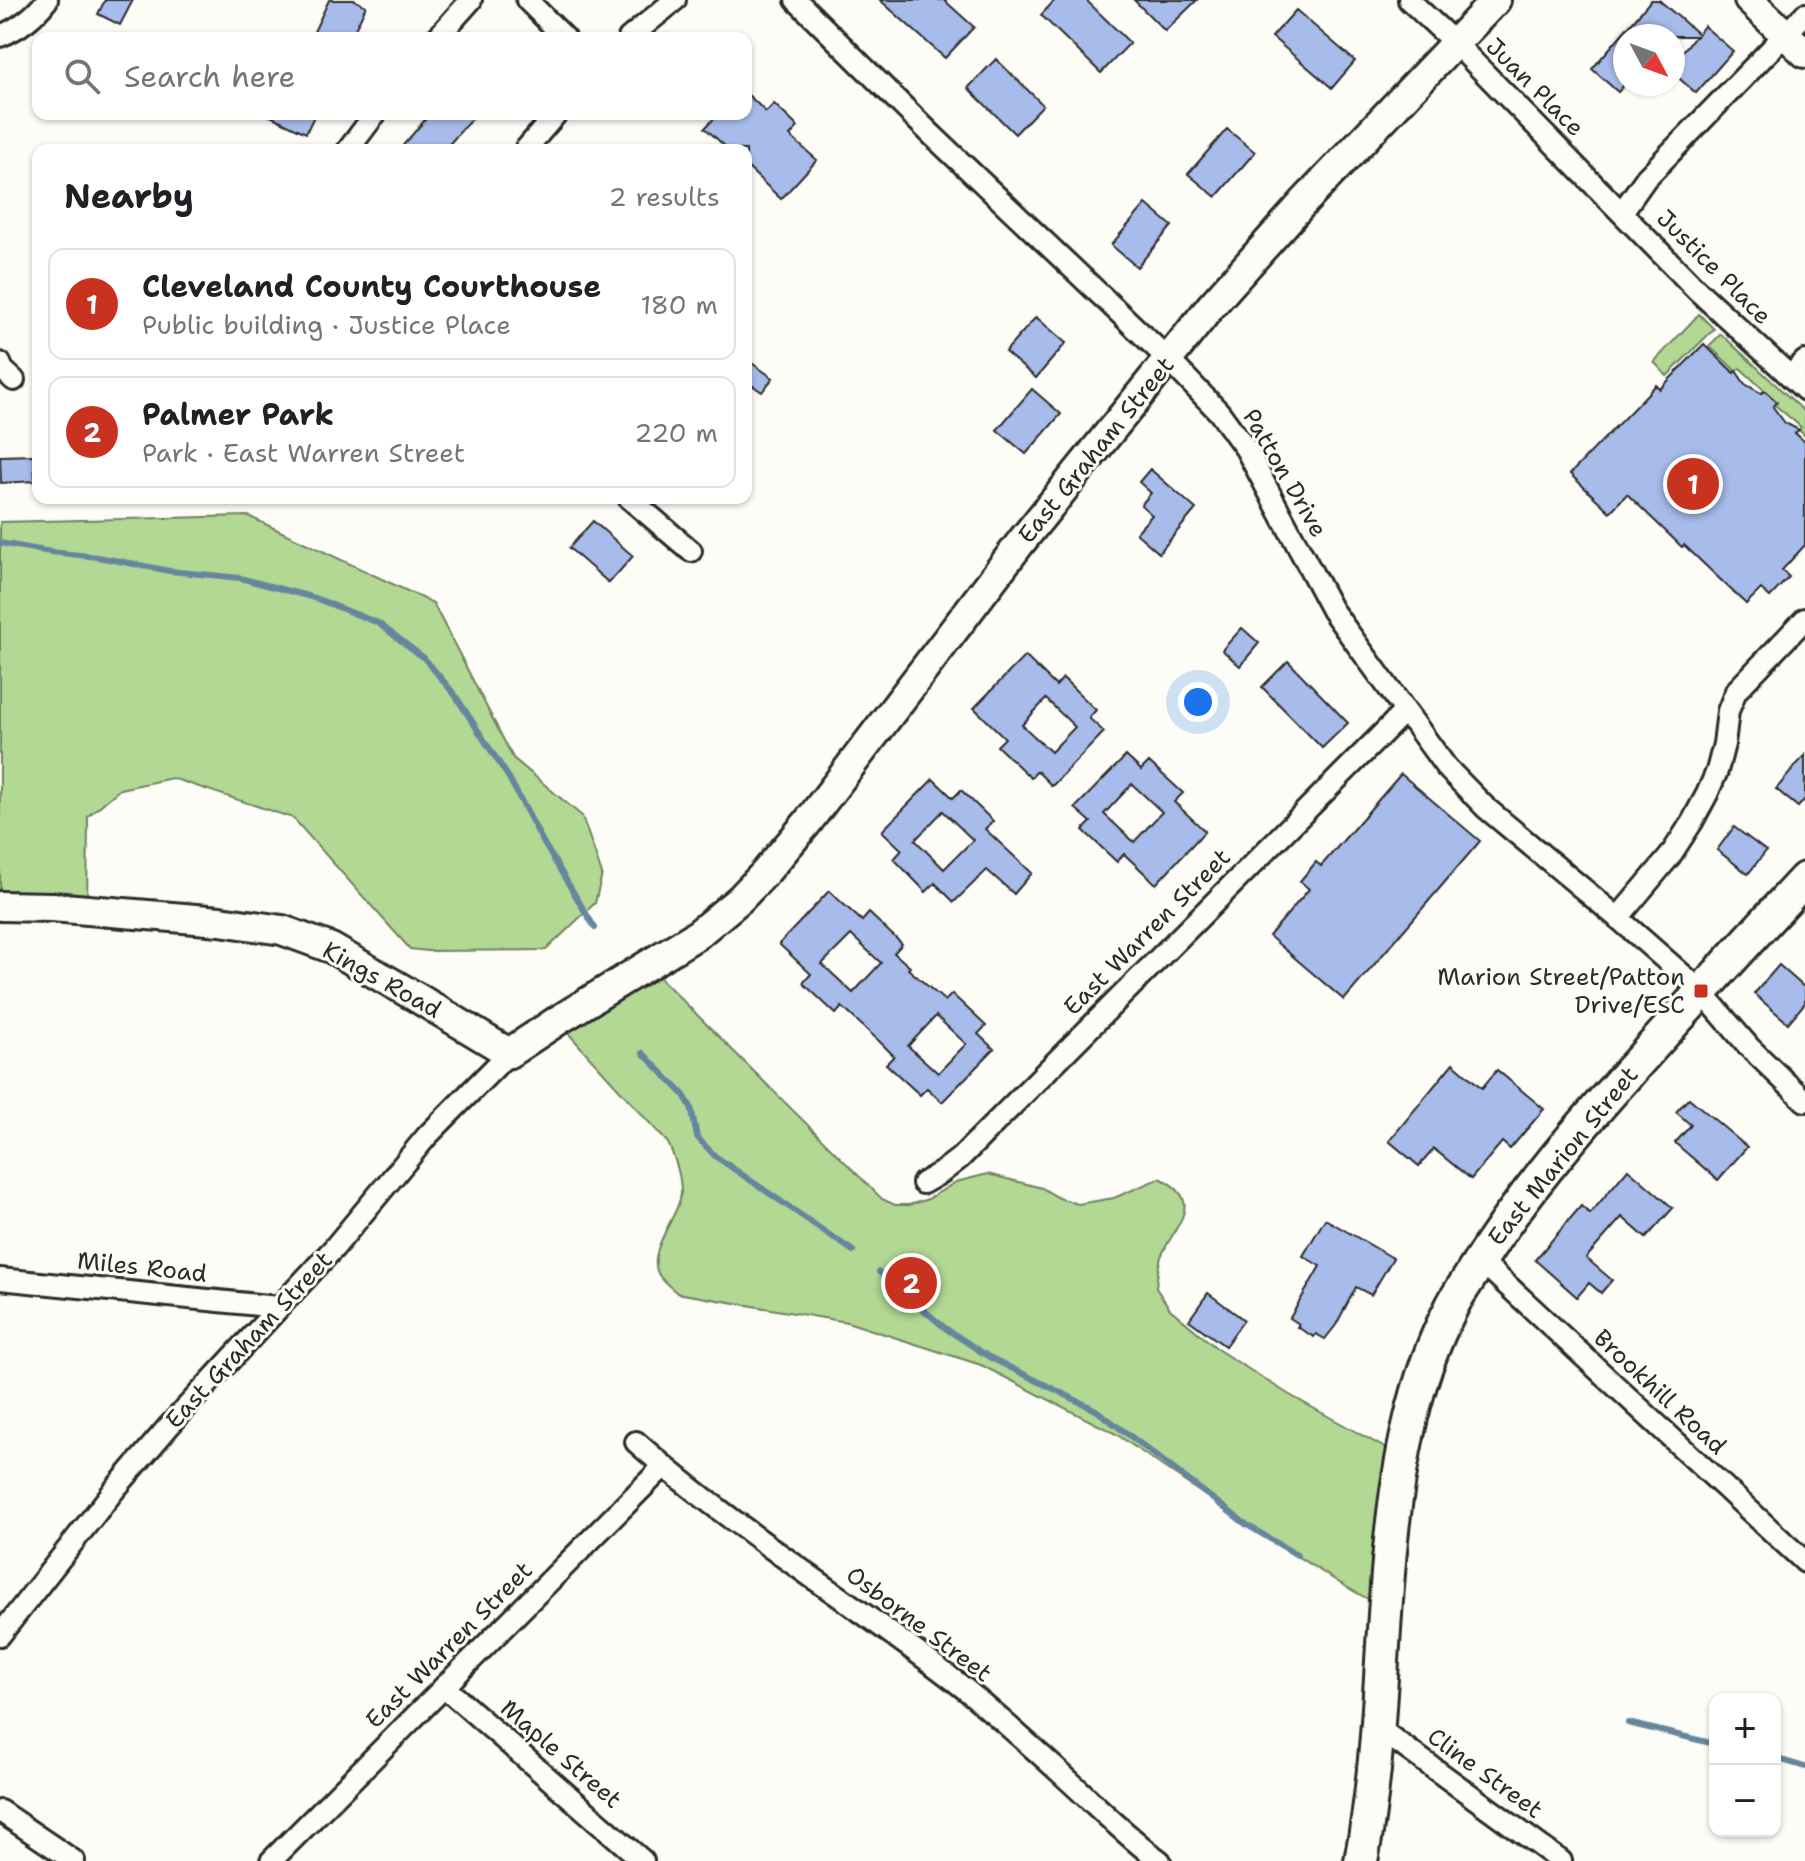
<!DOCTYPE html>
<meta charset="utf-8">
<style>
:root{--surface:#fff;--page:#f6f6f6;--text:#202124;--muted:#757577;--line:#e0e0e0;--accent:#c8321e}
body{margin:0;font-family:"Shantell Sans",sans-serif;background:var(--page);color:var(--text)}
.controls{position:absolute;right:24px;bottom:24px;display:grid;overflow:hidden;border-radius:16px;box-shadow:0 2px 6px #0004}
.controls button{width:72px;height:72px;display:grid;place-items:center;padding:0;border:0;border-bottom:2px solid var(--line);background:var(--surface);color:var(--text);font:40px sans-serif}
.compass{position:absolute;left:1613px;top:24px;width:72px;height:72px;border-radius:50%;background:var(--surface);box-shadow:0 2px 6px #0004;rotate:131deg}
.you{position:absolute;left:1198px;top:702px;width:28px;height:28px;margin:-20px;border:6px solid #fff;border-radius:50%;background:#1a73e8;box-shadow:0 0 0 12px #1a73e833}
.badge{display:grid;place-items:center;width:52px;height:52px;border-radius:50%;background:var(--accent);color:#fff;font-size:26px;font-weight:700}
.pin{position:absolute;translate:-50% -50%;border:4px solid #fff;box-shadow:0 2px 8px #0006}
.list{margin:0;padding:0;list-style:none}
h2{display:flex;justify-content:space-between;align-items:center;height:104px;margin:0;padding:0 32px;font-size:34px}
h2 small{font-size:26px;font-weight:400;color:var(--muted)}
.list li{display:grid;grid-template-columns:52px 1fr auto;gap:24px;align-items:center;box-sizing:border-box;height:112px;margin:0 16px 16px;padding:0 16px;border:2px solid var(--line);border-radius:16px}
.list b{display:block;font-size:30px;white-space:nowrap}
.list p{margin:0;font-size:26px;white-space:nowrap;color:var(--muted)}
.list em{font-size:26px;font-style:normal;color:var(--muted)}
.icon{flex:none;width:44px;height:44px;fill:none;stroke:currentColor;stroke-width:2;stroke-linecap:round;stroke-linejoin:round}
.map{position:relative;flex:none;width:1805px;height:1861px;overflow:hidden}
.search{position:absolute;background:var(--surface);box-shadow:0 2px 6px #0004;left:32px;top:32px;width:720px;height:88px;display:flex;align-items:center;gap:20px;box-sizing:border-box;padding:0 28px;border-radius:16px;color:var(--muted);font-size:30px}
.panel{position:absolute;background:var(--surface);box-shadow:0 2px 6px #0004;left:32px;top:144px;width:720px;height:360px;border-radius:16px}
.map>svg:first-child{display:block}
.green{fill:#b2d894;stroke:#6e8260;stroke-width:2}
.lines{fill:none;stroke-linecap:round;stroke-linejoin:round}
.stream{stroke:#66869e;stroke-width:6}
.building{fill:#a7bcea;stroke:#2b2b2b;stroke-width:2;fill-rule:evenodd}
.street-casing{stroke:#2b2b2b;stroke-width:26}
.secondary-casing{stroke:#2b2b2b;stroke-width:34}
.primary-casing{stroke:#2b2b2b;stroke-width:38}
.street{stroke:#fdfcf7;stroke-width:20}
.secondary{stroke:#fdfcf7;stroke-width:28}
.primary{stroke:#fdfcf7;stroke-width:32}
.poi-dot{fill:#c8321e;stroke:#fdfcf7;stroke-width:3}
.labels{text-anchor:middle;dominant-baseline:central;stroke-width:6;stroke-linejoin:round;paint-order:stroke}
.street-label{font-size:24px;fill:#2b2b2b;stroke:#fdfcf7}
.poi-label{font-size:24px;fill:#2b2b2b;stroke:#fdfcf7;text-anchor:end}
</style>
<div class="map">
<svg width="1805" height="1861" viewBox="0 0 1805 1861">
<rect width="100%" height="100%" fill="#fdfcf7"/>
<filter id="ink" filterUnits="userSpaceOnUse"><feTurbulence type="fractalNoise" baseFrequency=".0125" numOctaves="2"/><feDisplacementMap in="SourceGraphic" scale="16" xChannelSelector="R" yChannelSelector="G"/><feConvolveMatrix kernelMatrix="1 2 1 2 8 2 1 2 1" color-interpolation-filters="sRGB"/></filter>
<g filter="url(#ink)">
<g class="green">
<path d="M1699,314L1714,329L1667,376L1654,362Z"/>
<path d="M1721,334L1805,412V436L1799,430L1801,427L1775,405L1777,402L1740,368L1736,371L1709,346Z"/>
<path d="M248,516L433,603L513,758L582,816L602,874L595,903L546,950L428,951L410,949L293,818L172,778L120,789L88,816L87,910L0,906V522Z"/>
<path d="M648,966L882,1199L895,1205H909L928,1199L956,1182L988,1174L1042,1188L1059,1198L1078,1204L1114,1198L1160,1178C1208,1202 1173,1226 1161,1257C1158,1267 1157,1278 1156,1288L1170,1309L1220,1351L1288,1394L1403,1458L1387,1610L1343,1585L1247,1525L1116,1434L981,1365L847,1322L677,1293C672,1288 663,1282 659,1275C645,1251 680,1216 681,1192C681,1174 675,1158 668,1143L557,1021Z"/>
</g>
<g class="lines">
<g class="stream">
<path d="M0,543L51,552L98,557L170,571L240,578L315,598L378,623L424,658L455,695L509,778L543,842L595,928"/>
<path d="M643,1053L684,1095L691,1107L697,1137L715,1156L853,1251"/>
<path d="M879,1272L945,1328L989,1357L1096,1410L1247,1525L1297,1555"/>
<path d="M1628,1723L1715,1744"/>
<path d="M1775,1758L1805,1767"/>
</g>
</g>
<g class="building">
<path d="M105,0H133L120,25L98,14Z"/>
<path d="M329,0H354L366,6L351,38H311Z"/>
<path d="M880,0H944L974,27L945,58Z"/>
<path d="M1055,0H1086L1130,43L1101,73L1041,15Z"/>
<path d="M1134,0H1197L1165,31Z"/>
<path d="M1651,0H1659L1698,34L1704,26L1733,51L1696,93L1673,73V62L1696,36H1625V84L1618,92L1592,69Z"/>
<path d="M1296,10L1355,61L1332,88L1272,37Z"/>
<path d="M996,59L1043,105L1015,134L968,88Z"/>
<path d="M746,93L766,112L774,104L798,127L790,136L817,160L781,199L746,166V150H729L705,128L718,114H746Z"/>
<path d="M266,114H315L306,133Z"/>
<path d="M430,114H476L444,150H399Z"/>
<path d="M1227,129L1255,152L1216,197L1188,174Z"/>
<path d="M1146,204L1172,226L1137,267L1111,245Z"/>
<path d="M1036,317L1066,343L1036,378L1005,352Z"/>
<path d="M1704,344L1734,373L1736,371L1745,384L1761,393L1765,391L1777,402L1773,407L1785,423L1799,430L1795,433L1805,442V545L1782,570L1789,577L1770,597L1761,589L1746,604L1684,545L1682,547L1627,494L1610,512L1570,474L1656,385L1660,389Z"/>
<path d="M746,359L773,378L762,392L746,381Z"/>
<path d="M1032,389L1061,414L1026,454L997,430Z"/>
<path d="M34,455L35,481L1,483L0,456Z"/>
<path d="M1150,469L1196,509L1159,553L1136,533L1152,515L1141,505L1151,493L1139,482Z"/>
<path d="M593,521L633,556L609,583L569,548Z"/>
<path d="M1242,628L1259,643L1240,666L1222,650Z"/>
<path d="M1025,656L1056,686L1063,678L1096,710L1089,718L1104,732L1052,786L1037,771L1031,778L997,746L1005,738L974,708ZM1046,699L1075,727L1051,752L1022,725Z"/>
<path d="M1288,661L1348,723L1322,748L1262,687Z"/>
<path d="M1805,755V799L1798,807L1776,789Z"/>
<path d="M1126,756L1141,770L1149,762L1183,793L1174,802L1205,831L1156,884L1124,854L1117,862L1083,830L1091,822L1075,808ZM1132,784L1162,812L1134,842L1104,814Z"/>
<path d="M1401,774L1480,841L1344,1000L1269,936L1309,889L1300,881L1316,862L1321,866Z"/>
<path d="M933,779L953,798L961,790L993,821L985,829L1032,873L1014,894L987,870L954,902L935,883L926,892L894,859L902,850L882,831ZM943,811L973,840L944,869L915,840Z"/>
<path d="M1734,827L1766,851L1748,874L1717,850Z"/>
<path d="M829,891L862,921L869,913L902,944L894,953L910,967L908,969L945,1001L952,994L986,1026L978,1034L994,1049L942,1102L927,1088L920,1095L886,1064L894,1056L879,1041L842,1007L836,1014L803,983L811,974L779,944ZM851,935L881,963L853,993L822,964ZM936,1016L966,1044L938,1073L908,1046Z"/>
<path d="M1779,965L1805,988V1003L1788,1023L1754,994Z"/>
<path d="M1453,1063L1482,1088L1497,1070L1544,1109L1510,1149L1502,1142L1471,1179L1434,1149L1419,1166L1389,1141Z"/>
<path d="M1689,1098L1747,1147L1718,1180L1675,1143L1691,1125L1676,1112Z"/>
<path d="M1628,1169L1673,1208L1646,1238L1622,1217L1586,1258L1612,1280L1601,1293L1589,1283L1577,1297L1535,1260L1581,1206L1590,1214Z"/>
<path d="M1325,1219L1393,1258L1371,1295L1356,1287L1336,1325L1325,1339L1316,1334L1314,1337L1297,1327L1299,1324L1290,1318L1320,1266L1303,1256Z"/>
<path d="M1208,1293L1244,1320L1225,1346L1189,1320Z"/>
</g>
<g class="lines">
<defs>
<g id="street">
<path d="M527,0L565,38"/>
<path d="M796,0L932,135L1169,360L1219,412L1246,449L1332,610L1446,767L1486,808L1618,918L1701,991L1750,1048L1805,1101"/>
<path d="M1409,0L1456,44L1698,291L1805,390"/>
<path d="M0,36C20,28 34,17 47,0"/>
<path d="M437,38L471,0"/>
<path d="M629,38L675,0"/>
<path d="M348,150L375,114"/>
<path d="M525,150L556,114"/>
<path d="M1622,212L1646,178L1805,14"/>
<path d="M0,363L3,370L14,380"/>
<path d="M1790,376L1805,361"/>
<path d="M629,498L691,551"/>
<path d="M1618,918L1670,856L1692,822L1707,794L1717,771L1724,744L1728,711L1736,691L1805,619"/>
<path d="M923,1183L942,1172L960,1158L1404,712"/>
<path d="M1480,1260L1805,1562"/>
<path d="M0,1279L278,1307"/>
<path d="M636,1442C739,1533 857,1604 965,1689C999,1717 1032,1747 1065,1777C1097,1806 1126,1836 1160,1861"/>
<path d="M0,1635L115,1489L169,1426L334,1248L427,1136L509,1053"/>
<path d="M444,1687L643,1861"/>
<path d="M1377,1727L1561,1861"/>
<path d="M0,1811L74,1861"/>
<path d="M271,1861L664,1466"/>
</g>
<g id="secondary">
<path d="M1749,0L1805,53"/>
<path d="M0,906L52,907L220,921L282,930L331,948L416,997L509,1053L557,1021L698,934L740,899L764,874L807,823L1021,542L1212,305L1303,203L1496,0"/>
</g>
<path id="primary" d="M1361,1861C1389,1716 1376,1566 1410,1422C1419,1383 1433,1343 1451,1308C1457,1295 1466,1284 1473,1272C1518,1199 1573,1135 1630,1071C1688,1007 1746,942 1805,879"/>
</defs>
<use href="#street" class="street-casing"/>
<use href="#secondary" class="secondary-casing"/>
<use href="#primary" class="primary-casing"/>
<use href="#street" class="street"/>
<use href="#secondary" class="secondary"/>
<use href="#primary" class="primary"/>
</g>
</g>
<rect class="poi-dot" x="1693" y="983" width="16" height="16" rx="4"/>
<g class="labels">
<g class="street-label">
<text transform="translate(1535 87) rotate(45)">Juan Place</text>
<text transform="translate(1714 267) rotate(45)">Justice Place</text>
<text transform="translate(1096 450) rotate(-51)">East Graham Street</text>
<text transform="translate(1285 473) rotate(60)">Patton Drive</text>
<text transform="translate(1147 932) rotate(-45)">East Warren Street</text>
<text transform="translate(382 980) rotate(29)">Kings Road</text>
<text transform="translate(1563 1156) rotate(-51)">East Marion Street</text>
<text transform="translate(142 1267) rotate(6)">Miles Road</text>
<text transform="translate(249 1340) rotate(-47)">East Graham Street</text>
<text transform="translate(1660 1392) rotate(43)">Brookhill Road</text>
<text transform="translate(919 1624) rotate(37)">Osborne Street</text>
<text transform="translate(449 1645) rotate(-45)">East Warren Street</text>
<text transform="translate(561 1754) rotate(41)">Maple Street</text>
<text transform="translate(1485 1773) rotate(36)">Cline Street</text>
</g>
<g class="poi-label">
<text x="1685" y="977">Marion Street/Patton<tspan x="1685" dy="28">Drive/ESC</tspan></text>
</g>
</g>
</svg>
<div class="controls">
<button>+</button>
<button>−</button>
</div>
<svg class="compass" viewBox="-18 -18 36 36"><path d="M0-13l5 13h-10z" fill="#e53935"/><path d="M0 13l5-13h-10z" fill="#757577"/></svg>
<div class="you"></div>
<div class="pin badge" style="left:1693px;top:484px">1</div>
<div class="pin badge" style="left:911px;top:1283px">2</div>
<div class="search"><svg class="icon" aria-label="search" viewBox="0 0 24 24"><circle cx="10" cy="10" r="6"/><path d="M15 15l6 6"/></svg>Search here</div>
<section class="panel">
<h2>Nearby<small>2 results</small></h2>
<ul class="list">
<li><span class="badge">1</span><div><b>Cleveland County Courthouse</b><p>Public building · Justice Place</p></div><em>180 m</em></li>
<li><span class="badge">2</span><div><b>Palmer Park</b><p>Park · East Warren Street</p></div><em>220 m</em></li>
</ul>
</section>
</div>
